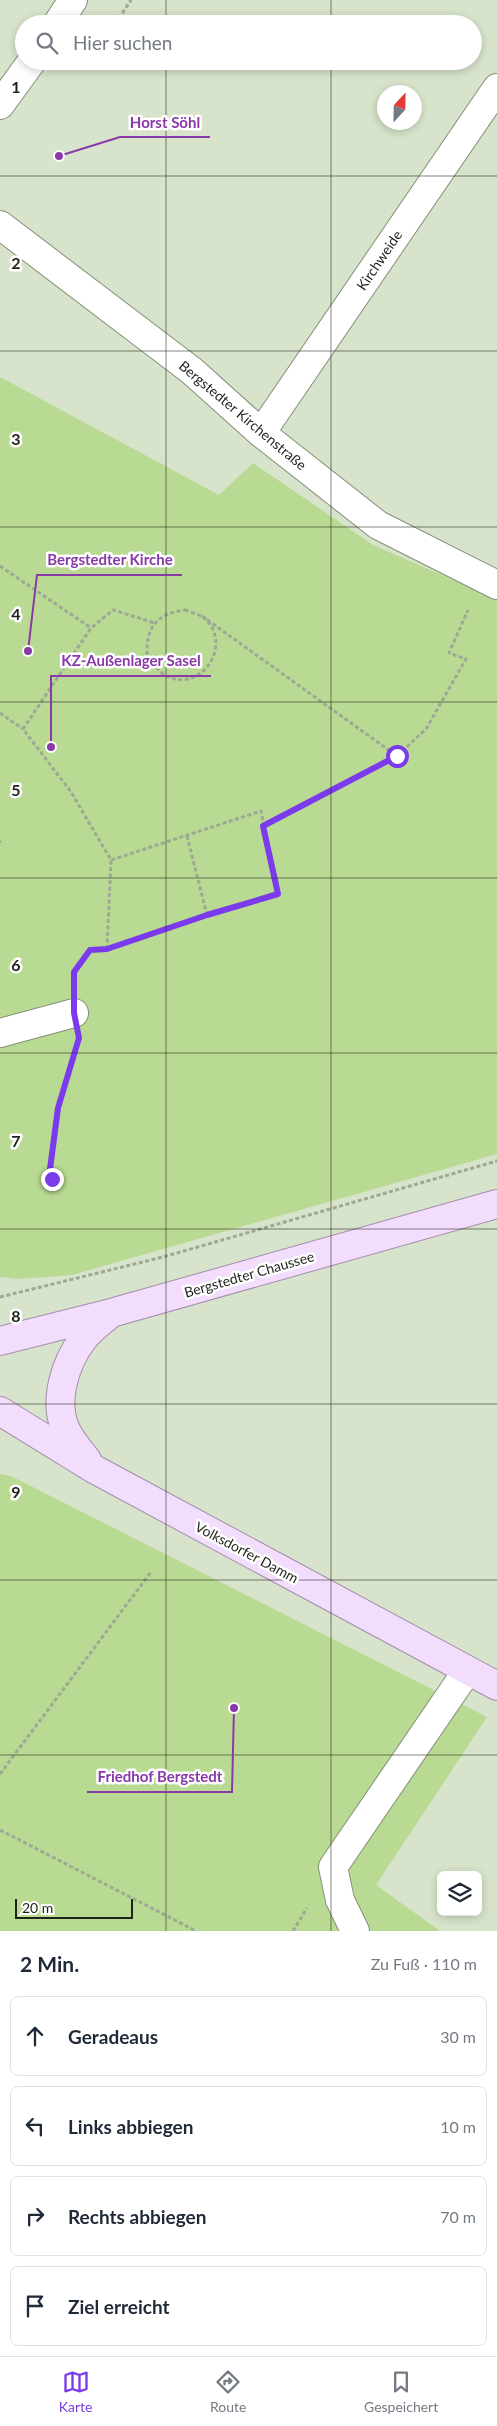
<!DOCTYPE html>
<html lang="de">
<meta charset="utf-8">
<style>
:root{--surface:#fff;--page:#f2f2f3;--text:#1f2937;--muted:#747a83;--line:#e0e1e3;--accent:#7c3aed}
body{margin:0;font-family:Lato,sans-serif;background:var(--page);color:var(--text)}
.controls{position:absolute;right:15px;bottom:15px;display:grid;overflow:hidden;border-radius:8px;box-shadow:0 2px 8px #0003}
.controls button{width:45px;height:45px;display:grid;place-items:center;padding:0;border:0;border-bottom:1px solid var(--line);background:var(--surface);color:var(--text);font:25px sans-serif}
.compass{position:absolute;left:377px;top:85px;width:45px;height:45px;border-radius:50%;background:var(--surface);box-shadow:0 2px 8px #0003;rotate:22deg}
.scale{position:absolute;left:15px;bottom:12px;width:118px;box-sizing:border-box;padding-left:5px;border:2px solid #1e2219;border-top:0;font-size:14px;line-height:18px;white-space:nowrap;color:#1e2219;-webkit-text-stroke:4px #fff;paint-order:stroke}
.stop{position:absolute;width:15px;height:15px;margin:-11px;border:4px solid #7c3aed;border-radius:50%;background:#fff}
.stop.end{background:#7c3aed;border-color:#fff;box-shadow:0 1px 5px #0008}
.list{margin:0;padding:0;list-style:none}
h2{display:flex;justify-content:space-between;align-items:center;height:65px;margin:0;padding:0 20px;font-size:21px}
h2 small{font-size:16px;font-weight:400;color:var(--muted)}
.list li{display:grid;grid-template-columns:32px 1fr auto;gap:15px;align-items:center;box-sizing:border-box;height:80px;margin:0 10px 10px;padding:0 10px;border:1px solid var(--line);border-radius:8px}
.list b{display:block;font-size:19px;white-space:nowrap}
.list em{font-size:16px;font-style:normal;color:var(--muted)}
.icon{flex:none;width:28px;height:28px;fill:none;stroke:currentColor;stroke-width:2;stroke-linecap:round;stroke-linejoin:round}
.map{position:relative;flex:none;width:497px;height:1931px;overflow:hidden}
.search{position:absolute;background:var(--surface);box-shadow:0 2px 8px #0003;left:15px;right:15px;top:15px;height:55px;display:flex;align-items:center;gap:12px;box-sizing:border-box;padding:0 18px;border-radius:28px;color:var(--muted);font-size:19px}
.sheet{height:425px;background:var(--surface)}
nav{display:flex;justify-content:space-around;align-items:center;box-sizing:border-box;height:70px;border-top:1px solid var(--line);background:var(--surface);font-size:14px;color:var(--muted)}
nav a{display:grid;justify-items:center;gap:2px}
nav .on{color:var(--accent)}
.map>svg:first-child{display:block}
.green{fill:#b9da92}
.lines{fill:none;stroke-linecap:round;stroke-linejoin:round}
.minor-casing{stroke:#848f79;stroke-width:30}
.major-casing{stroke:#a38dad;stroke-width:30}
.path{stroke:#9ea894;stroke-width:3;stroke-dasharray:4 2.5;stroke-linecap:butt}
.minor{stroke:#fff;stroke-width:28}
.major{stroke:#f3ddfd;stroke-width:28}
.route{stroke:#7c3aed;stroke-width:6}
.grid{fill:none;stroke:#1e2219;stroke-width:1;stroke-opacity:0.55}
.labels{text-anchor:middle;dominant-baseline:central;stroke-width:5;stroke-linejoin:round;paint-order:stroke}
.street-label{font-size:14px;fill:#1e2219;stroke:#fff}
.grid-label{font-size:16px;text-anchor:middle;font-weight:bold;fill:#1e2219;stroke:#fff;stroke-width:5;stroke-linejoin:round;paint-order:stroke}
.leader{fill:none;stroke:#8a39a9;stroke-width:2}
.callout-dot{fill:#8a39a9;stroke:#fff;stroke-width:2}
.callout-label{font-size:15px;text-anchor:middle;font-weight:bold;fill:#8a39a9;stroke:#fff;stroke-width:5;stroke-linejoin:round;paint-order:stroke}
</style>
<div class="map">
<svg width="497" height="1931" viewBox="0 0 497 1931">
<rect width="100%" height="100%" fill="#d7e3ca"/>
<g class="green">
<path d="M0,377L219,495L253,463L373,545L497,599V1154L72,1275L18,1279L0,1277Z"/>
<path d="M0,1474L11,1476L487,1717L376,1885L440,1931H0Z"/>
</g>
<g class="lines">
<defs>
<g id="minor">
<path d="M57,24L73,0"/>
<path d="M0,105L32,61"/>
<path d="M0,225L192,371L261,433L378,525L497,585"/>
<path d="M261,433L497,88"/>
<path d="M0,1033L74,1013"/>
<path d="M355,1931L340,1900L333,1867L467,1671"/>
</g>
<g id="major">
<path d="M0,1341L111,1313L497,1204"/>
<path d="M0,1411L94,1469L497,1686"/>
<path d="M87,1460C80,1451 72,1442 67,1432C52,1403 65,1362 84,1338C91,1329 101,1322 110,1314"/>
</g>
</defs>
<use href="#minor" class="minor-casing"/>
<use href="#major" class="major-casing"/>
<g class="path">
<path d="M115,24L131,0"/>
<path d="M0,566L91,628"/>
<path d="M185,610C190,612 198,614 203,617C234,641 204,694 166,676C159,672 153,662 147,656C146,627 156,614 185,610Z"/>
<path d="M202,616L397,756L426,729L466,659L449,653L468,610"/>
<path d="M0,713L23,729"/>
<path d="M263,826L397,756"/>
<path d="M187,836L207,915"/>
<path d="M0,842L1,841"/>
<path d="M107,949L111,860L71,792L23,729L91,628L113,610L155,623"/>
<path d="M74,978V972L90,950L107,949L207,915L278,894L261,811L111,860"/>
<path d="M52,1179L50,1169L58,1108L76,1048"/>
<path d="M0,1297L163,1257L497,1161"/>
<path d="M0,1774L151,1572"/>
<path d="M0,1830L196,1931"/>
<path d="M293,1931L307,1908"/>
</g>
<use href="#minor" class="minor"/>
<use href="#major" class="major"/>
</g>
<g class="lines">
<path class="route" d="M52,1179L50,1169L58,1108L79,1038L74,1013V972L90,950L107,949L207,915L278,894L263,826L397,756"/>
</g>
<path class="grid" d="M166,0V24M331,0V24M166,61V1931M331,61V1931M0,176H497M0,351H497M0,527H497M0,702H497M0,878H497M0,1053H497M0,1229H497M0,1404H497M0,1580H497M0,1755H497"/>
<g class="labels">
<g class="street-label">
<text transform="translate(379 260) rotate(-56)">Kirchweide</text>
<text transform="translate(243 415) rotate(40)">Bergstedter Kirchenstraße</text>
<text transform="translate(249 1274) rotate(-16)">Bergstedter Chaussee</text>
<text transform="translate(247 1552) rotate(28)">Volksdorfer Damm</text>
</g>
</g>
<g class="grid-label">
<text x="16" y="93">1</text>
<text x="16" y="269">2</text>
<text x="16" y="445">3</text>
<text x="16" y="620">4</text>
<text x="16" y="796">5</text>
<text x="16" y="971">6</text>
<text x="16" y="1147">7</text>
<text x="16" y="1322">8</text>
<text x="16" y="1498">9</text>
</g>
<path class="leader" d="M59 156L120 137H210M28 651L37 575H182M51 747L51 676H211M234 1708L232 1792H87"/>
<g class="callout-dot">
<circle cx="59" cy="156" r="5"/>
<circle cx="28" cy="651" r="5"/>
<circle cx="51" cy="747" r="5"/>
<circle cx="234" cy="1708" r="5"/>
</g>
<g class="callout-label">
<text x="165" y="128">Horst Söhl</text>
<text x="110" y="565">Bergstedter Kirche</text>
<text x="131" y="666">KZ-Außenlager Sasel</text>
<text x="160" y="1782">Friedhof Bergstedt</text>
</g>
</svg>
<div class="controls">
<button><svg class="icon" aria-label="layers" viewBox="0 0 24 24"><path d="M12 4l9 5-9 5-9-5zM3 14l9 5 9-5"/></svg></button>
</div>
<svg class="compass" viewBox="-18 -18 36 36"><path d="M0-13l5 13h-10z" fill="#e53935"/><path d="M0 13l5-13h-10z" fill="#747a83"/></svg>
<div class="scale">20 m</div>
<div class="stop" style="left:397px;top:756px"></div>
<div class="stop end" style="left:52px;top:1179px"></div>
<div class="search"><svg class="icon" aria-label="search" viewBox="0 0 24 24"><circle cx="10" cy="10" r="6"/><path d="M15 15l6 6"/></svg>Hier suchen</div>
</div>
<section class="sheet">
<h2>2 Min.<small>Zu Fuß · 110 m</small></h2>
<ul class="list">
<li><svg class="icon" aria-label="ahead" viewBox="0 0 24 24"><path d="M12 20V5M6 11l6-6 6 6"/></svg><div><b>Geradeaus</b></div><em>30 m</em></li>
<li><svg class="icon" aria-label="left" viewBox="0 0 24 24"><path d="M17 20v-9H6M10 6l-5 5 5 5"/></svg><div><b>Links abbiegen</b></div><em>10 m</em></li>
<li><svg class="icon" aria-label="right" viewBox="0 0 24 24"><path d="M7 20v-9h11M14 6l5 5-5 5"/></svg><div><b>Rechts abbiegen</b></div><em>70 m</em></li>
<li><svg class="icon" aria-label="arrive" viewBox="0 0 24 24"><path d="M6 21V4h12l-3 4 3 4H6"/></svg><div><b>Ziel erreicht</b></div></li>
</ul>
</section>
<nav>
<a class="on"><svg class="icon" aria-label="map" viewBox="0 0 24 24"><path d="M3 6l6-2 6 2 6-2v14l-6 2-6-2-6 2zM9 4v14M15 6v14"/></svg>Karte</a>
<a><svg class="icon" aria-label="directions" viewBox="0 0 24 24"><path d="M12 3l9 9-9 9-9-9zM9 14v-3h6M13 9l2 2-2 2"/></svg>Route</a>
<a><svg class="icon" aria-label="saved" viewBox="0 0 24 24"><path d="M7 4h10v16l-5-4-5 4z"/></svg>Gespeichert</a>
</nav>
